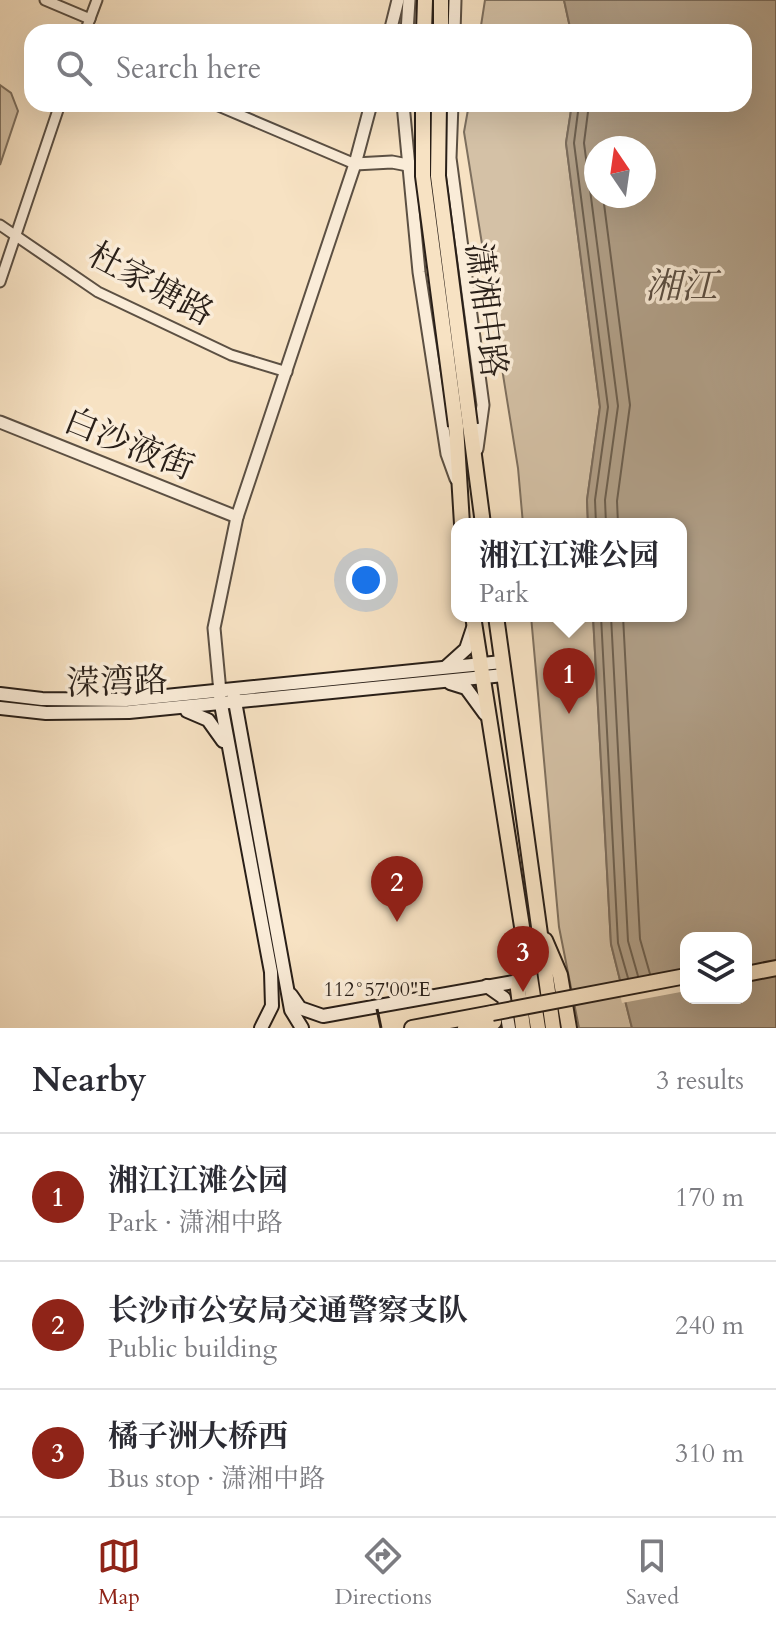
<!DOCTYPE html>
<meta charset="utf-8">
<style>
:root{--surface:#fff;--page:#f2f2f3;--text:#2b2b33;--muted:#7c7c81;--line:#e1e1e2;--accent:#8f2418}
body{margin:0;font-family:Cardo,"Noto Serif SC",serif;background:var(--page);color:var(--text)}
.controls{position:absolute;right:24px;bottom:24px;display:grid;overflow:hidden;border-radius:16px;box-shadow:0 8px 32px #0002}
.controls button{width:72px;height:72px;display:grid;place-items:center;padding:0;border:0;border-bottom:2px solid var(--line);background:var(--surface);color:var(--text);font:40px sans-serif}
.compass{position:absolute;left:584px;top:136px;width:72px;height:72px;border-radius:50%;background:var(--surface);box-shadow:0 8px 32px #0002;rotate:347deg}
.you{position:absolute;left:366px;top:580px;width:28px;height:28px;margin:-20px;border:6px solid #fff;border-radius:50%;background:#1a73e8;box-shadow:0 0 0 12px #1a73e833}
.badge{display:grid;place-items:center;width:52px;height:52px;border-radius:50%;background:var(--accent);color:#fff;font-size:26px;font-weight:700}
.pin{position:absolute;translate:-50% -66px;filter:drop-shadow(0 2px 4px #0008)}
.pin::after{content:'';position:absolute;top:42px;width:28px;height:24px;background:inherit;clip-path:polygon(0 0,100% 0,50% 100%)}
.popup{position:absolute;left:451px;top:518px;width:236px;height:104px;box-sizing:border-box;display:grid;place-content:center;border-radius:16px;background:var(--surface);filter:drop-shadow(0 2px 6px #0005);font-size:26px;white-space:nowrap;color:var(--muted)}
.popup b{font-size:30px;color:var(--text)}
.popup::after{content:'';position:absolute;left:50%;top:100%;margin-left:-16px;border:16px solid transparent;border-top-color:var(--surface)}
.list{margin:0;padding:0;list-style:none}
h2{display:flex;justify-content:space-between;align-items:center;height:104px;margin:0;padding:0 32px;font-size:34px}
h2 small{font-size:26px;font-weight:400;color:var(--muted)}
.list li{display:grid;grid-template-columns:52px 1fr auto;gap:24px;align-items:center;box-sizing:border-box;height:128px;padding:0 32px;border-top:2px solid var(--line)}
.list b{display:block;font-size:30px;white-space:nowrap}
.list p{margin:0;font-size:26px;white-space:nowrap;color:var(--muted)}
.list em{font-size:26px;font-style:normal;color:var(--muted)}
.icon{flex:none;width:44px;height:44px;fill:none;stroke:currentColor;stroke-width:2;stroke-linecap:round;stroke-linejoin:round}
.map{position:relative;flex:none;width:776px;height:1028px;overflow:hidden}
.search{position:absolute;background:var(--surface);box-shadow:0 8px 32px #0002;left:24px;right:24px;top:24px;height:88px;display:flex;align-items:center;gap:20px;box-sizing:border-box;padding:0 28px;border-radius:24px;color:var(--muted);font-size:30px}
.sheet{height:488px;background:var(--surface)}
nav{display:flex;justify-content:space-around;align-items:center;box-sizing:border-box;height:112px;border-top:2px solid var(--line);background:var(--surface);font-size:22px;color:var(--muted)}
nav a{display:grid;justify-items:center;gap:4px}
nav .on{color:var(--accent)}
.map>svg:first-child{display:block}
.green{fill:#d4c1a6;stroke:#7e705f;stroke-width:2}
.water{fill:#b1a089;stroke:#7b6c5c;stroke-width:2;fill-rule:evenodd}
.pier{fill:#f7e2c3}
.lines{fill:none;stroke-linecap:round;stroke-linejoin:round}
.shore{stroke:#6d6050;stroke-width:2}
.minor-casing{stroke:#5c5043;stroke-width:13}
.tertiary-casing{stroke:#5c5043;stroke-width:15}
.secondary-casing{stroke:#291f18;stroke-width:16}
.primary-casing{stroke:#291f18;stroke-width:18}
.minor{stroke:#faecd8;stroke-width:9}
.tertiary{stroke:#faecd8;stroke-width:11}
.secondary{stroke:#faecd8;stroke-width:12}
.primary{stroke:#f7e2c3;stroke-width:14}
.primary-bridge-casing{stroke:#291f18;stroke-width:18;stroke-linecap:butt}
.primary-bridge{stroke:#f7e2c3;stroke-width:14}
.ticks{fill:none;stroke:#291f18;stroke-width:3}
.labels{text-anchor:middle;dominant-baseline:central;stroke-width:7;stroke-linejoin:round;paint-order:stroke}
.street-label{font-size:34px;fill:#291f18;stroke:#faecd8}
.water-label{font-size:36px;font-style:italic;fill:#594c40;stroke:#faecd8}
.ticks-label{font-size:20px;text-anchor:middle;fill:#291f18;stroke:#faecd8;stroke-width:7;stroke-linejoin:round;paint-order:stroke}
</style>
<div class="map">
<svg width="776" height="1028" viewBox="0 0 776 1028">
<rect width="100%" height="100%" fill="#f7e2c3"/>
<filter id="stains"><feTurbulence type="fractalNoise" baseFrequency=".0025" numOctaves="4"/><feColorMatrix values="0 0 0 0 .2 0 0 0 0 .09 0 0 0 0 .02 0 0 0 .5 -.17"/></filter>
<radialGradient id="worn" r=".72"><stop offset=".6" stop-color="#630" stop-opacity="0"/><stop offset="1" stop-color="#630" stop-opacity=".3"/></radialGradient>
<g class="green">
<path d="M485,0H564L571,32H480Z"/>
<path d="M0,85L11,93L18,111L0,165Z"/>
<path d="M469,104H572L566,143L600,407L587,500L588,524H523L518,468L464,132Z"/>
<path d="M531,616H593L611,944L632,1028H579L559,927Z"/>
</g>
<path class="water" d="M564,0H776V1028H632L611,944L593,616H681V524H588L587,500L600,407L566,143L572,104H744V32H571ZM596,148H644V196H596ZM686,938H746V998H686Z"/>
<path class="pier" d="M686,972V991L622,1003L618,985Z"/>
<g class="lines">
<g class="shore">
<path d="M579,104L574,143L608,407L595,500L596,524"/>
<path d="M589,104L584,143L618,406L605,500L606,524"/>
<path d="M603,196L630,405L617,501L618,524"/>
<path d="M601,616L618,943L628,978"/>
<path d="M611,616L628,941L638,976"/>
<path d="M623,616L640,939L650,974"/>
</g>
<defs>
<g id="minor">
<path d="M45,0L90,19"/>
<path d="M85,32L97,0"/>
<path d="M214,104L355,164"/>
<path d="M0,225L98,292L231,355L287,372"/>
<path d="M0,282L60,104"/>
</g>
<g id="tertiary">
<path d="M390,32L398,0"/>
<path d="M407,32L409,0"/>
<path d="M454,32L455,0"/>
<path d="M403,104L419,272L447,454L456,479"/>
<path d="M452,104L450,158L483,405L477,449"/>
<path d="M355,164L392,162L413,166"/>
<path d="M0,422L237,517"/>
<path d="M220,692L214,628L237,517L355,164L371,104"/>
</g>
<g id="secondary">
<path d="M446,667L466,649L473,628"/>
<path d="M450,683L466,688L485,714"/>
<path d="M0,694L42,699L126,700L502,662"/>
<path d="M234,696L291,1010L302,1028"/>
<path d="M220,699L271,972L272,1006L261,1028"/>
<path d="M0,708L46,713L129,712L504,675"/>
<path d="M187,711L208,720L223,741"/>
<path d="M487,986L504,998L509,1028"/>
<path d="M291,995L300,1008L323,1016L519,981"/>
</g>
<g id="primary">
<path d="M424,32L425,0"/>
<path d="M441,32V0"/>
<path d="M470,425L483,524"/>
<path d="M456,426L462,524"/>
<path d="M473,616L538,1028"/>
<path d="M496,616L553,1028"/>
<path d="M545,940L560,975L569,1028"/>
<path d="M522,956L518,989L523,1028"/>
<path d="M746,974L776,968"/>
<path d="M412,1028L492,1013"/>
<path d="M465,1028L494,1022"/>
</g>
</defs>
<use href="#minor" class="minor-casing"/>
<use href="#tertiary" class="tertiary-casing"/>
<use href="#secondary" class="secondary-casing"/>
<use href="#primary" class="primary-casing"/>
<use href="#minor" class="minor"/>
<use href="#tertiary" class="tertiary"/>
<use href="#secondary" class="secondary"/>
<use href="#primary" class="primary"/>
<defs>
<g id="primary-bridge">
<path d="M423,104V176L456,426"/>
<path d="M439,104L438,176L470,425"/>
<path d="M492,1013L686,976"/>
</g>
</defs>
<use href="#primary-bridge" class="primary-bridge-casing"/>
<use href="#primary-bridge" class="primary-bridge"/>
</g>
<path class="ticks" d="M377,1009L381,1028"/>
<g class="labels">
<g class="street-label">
<text transform="translate(151 284) rotate(28)">杜家塘路</text>
<text transform="translate(486 310) rotate(83)">潇湘中路</text>
<text transform="translate(129 444) rotate(22)">白沙液街</text>
<text transform="translate(117 682) rotate(-2)">溁湾路</text>
</g>
<g class="water-label">
<text x="681" y="286">湘江</text>
</g>
</g>
<g class="ticks-label">
<text x="377" y="996">112°57'00"E</text>
</g>
<rect width="100%" height="100%" filter="url(#stains)"/>
<rect width="100%" height="100%" fill="url(#worn)"/>
</svg>
<div class="controls">
<button><svg class="icon" aria-label="layers" viewBox="0 0 24 24"><path d="M12 4l9 5-9 5-9-5zM3 14l9 5 9-5"/></svg></button>
</div>
<svg class="compass" viewBox="-18 -18 36 36"><path d="M0-13l5 13h-10z" fill="#e53935"/><path d="M0 13l5-13h-10z" fill="#7c7c81"/></svg>
<div class="you"></div>
<div class="pin badge" style="left:569px;top:714px">1</div>
<div class="popup"><b>湘江江滩公园</b>Park</div>
<div class="pin badge" style="left:397px;top:922px">2</div>
<div class="pin badge" style="left:523px;top:992px">3</div>
<div class="search"><svg class="icon" aria-label="search" viewBox="0 0 24 24"><circle cx="10" cy="10" r="6"/><path d="M15 15l6 6"/></svg>Search here</div>
</div>
<section class="sheet">
<h2>Nearby<small>3 results</small></h2>
<ul class="list">
<li><span class="badge">1</span><div><b>湘江江滩公园</b><p>Park · 潇湘中路</p></div><em>170 m</em></li>
<li><span class="badge">2</span><div><b>长沙市公安局交通警察支队</b><p>Public building</p></div><em>240 m</em></li>
<li><span class="badge">3</span><div><b>橘子洲大桥西</b><p>Bus stop · 潇湘中路</p></div><em>310 m</em></li>
</ul>
</section>
<nav>
<a class="on"><svg class="icon" aria-label="map" viewBox="0 0 24 24"><path d="M3 6l6-2 6 2 6-2v14l-6 2-6-2-6 2zM9 4v14M15 6v14"/></svg>Map</a>
<a><svg class="icon" aria-label="directions" viewBox="0 0 24 24"><path d="M12 3l9 9-9 9-9-9zM9 14v-3h6M13 9l2 2-2 2"/></svg>Directions</a>
<a><svg class="icon" aria-label="saved" viewBox="0 0 24 24"><path d="M7 4h10v16l-5-4-5 4z"/></svg>Saved</a>
</nav>
